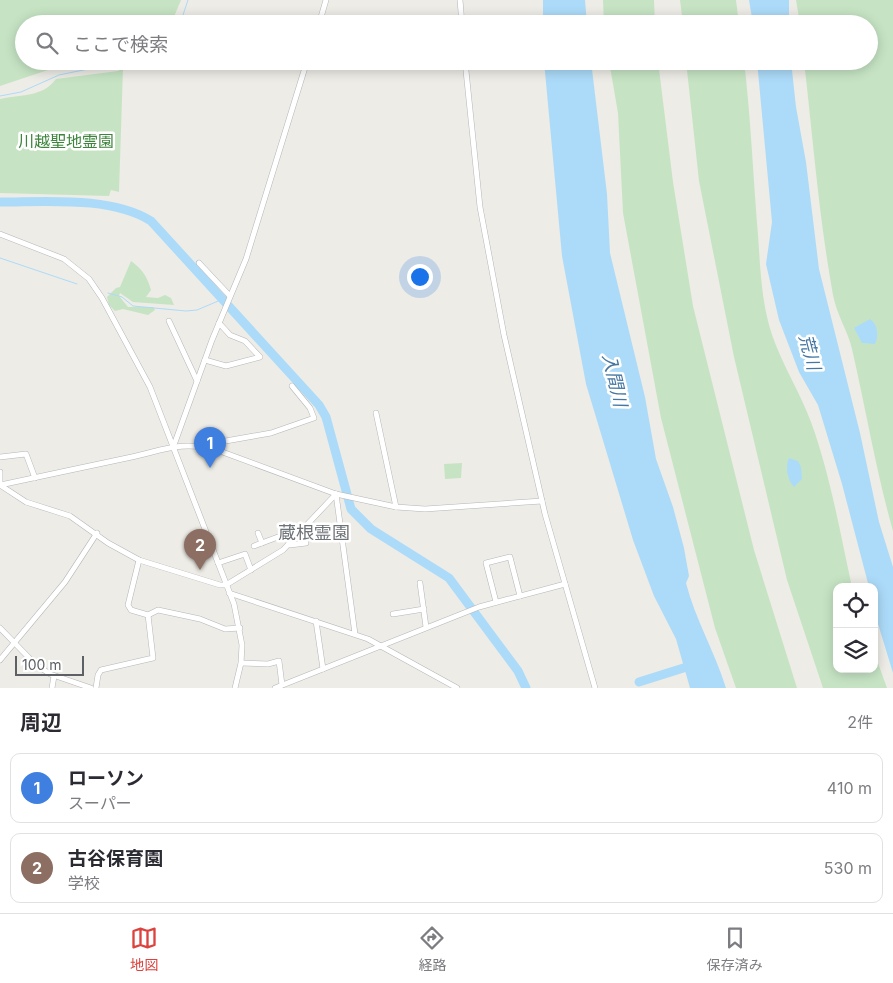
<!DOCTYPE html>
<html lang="ja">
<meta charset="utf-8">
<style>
:root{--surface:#fff;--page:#f7f7f7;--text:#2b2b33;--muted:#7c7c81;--line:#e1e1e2;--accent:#dc423e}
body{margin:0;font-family:Inter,"Noto Sans JP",sans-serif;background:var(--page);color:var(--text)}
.controls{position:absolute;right:15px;bottom:15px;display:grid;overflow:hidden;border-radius:10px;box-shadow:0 2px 12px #0003}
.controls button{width:45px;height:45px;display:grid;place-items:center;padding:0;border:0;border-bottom:1px solid var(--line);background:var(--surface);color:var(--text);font:25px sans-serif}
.scale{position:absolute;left:15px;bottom:12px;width:69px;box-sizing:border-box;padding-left:5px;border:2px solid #5d6165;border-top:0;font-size:14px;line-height:18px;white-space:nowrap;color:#5d6165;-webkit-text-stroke:4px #fff;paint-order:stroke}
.you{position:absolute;left:419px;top:276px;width:18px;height:18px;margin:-12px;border:4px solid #fff;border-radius:50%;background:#1a73e8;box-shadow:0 0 0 8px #1a73e833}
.badge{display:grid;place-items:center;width:32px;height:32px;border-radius:50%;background:var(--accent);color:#fff;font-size:16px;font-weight:700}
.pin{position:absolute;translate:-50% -41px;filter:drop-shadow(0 1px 2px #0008)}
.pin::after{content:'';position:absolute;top:26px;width:18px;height:15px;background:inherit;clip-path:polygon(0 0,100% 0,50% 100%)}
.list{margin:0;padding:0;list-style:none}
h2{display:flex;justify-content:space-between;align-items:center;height:65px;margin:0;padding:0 20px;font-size:21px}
h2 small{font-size:16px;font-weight:400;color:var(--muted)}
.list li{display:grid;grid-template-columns:32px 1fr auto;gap:15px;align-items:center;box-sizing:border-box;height:70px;margin:0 10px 10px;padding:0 10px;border:1px solid var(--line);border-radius:10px}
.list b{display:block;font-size:19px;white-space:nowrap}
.list p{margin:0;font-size:16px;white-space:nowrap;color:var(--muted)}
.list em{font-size:16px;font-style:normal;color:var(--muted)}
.icon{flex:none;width:28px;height:28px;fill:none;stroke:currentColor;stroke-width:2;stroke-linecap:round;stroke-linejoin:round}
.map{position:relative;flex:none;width:893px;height:688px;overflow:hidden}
.search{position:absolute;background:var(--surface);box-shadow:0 2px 12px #0003;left:15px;right:15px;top:15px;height:55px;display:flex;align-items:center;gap:12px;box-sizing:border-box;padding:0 18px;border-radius:28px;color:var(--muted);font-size:19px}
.sheet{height:225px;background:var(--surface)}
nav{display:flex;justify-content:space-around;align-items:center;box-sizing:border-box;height:70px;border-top:1px solid var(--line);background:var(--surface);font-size:14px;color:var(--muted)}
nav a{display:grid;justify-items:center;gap:2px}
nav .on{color:var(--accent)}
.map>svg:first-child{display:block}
.green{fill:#c6e4c4}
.water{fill:#acdbf9}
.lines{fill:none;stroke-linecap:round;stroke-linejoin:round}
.stream{stroke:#acdbf9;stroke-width:1}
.river{stroke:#acdbf9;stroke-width:9}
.minor-casing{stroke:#b3b6b9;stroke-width:6}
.minor{stroke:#fff;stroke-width:5}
.labels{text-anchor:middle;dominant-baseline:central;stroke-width:5;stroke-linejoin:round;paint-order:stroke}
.park-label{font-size:16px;fill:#3d843d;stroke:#fff}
.water-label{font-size:18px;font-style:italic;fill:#4677a2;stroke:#fff}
.neighbourhood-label{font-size:18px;fill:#6e7377;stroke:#fff}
</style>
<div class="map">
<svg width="893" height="688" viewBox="0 0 893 688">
<rect width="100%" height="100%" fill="#eeece6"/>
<g class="green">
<path d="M0,0H181L171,24H24V61H100L54,68L0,86Z"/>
<path d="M603,0H654L655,24H604Z"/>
<path d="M680,0H736L739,24H683Z"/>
<path d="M796,0H893V531C876,471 866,410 852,349C848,331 837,316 833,295C819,218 813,139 804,61H869V24H800Z"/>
<path d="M609,61H658L673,182L693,306L754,550L797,688H736L715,628L661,418L623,213L618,113Z"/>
<path d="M686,61H744C751,119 753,177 758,235C760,263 761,293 768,321C777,357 798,387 811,422C830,474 840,532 852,587H837V669H874V652L887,688H823L787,580L734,357L699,181Z"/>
<path d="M123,68L119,192L111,190L109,196L0,193V99C20,94 42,98 56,79L118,71Z"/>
<path d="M131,261C142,269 147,276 151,290L146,297L158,298L165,295L171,298L174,305L133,302L120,293L119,296L128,307H153L155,310L148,315L123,309L115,311L109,305L107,297L116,288L120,287Z"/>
<path d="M462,463L461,478L445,479L444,464Z"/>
</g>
<g class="water">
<path d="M543,0H585L587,24H543Z"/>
<path d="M749,0H789V24H753Z"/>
<path d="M544,61H591L607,194L610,253L645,397L656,459L673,507L684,548L689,576L686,583C695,619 715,652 726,688H690L676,639L654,596L633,540L586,384L562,256Z"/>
<path d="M757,61H791L796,107L806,162L819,269L860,433L879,522L893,567V673L875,614L874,587H869L842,484L818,405L799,372L779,320L766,264L772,222Z"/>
<path d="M870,319C878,324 879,336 875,344L862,343L854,328Z"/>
<path d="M789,458L798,461L801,467L802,479L794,487C787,480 785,466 789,458Z"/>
</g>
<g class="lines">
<g class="stream">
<path d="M180,24L188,0"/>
<path d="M0,96L21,92L59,75L127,61"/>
<path d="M0,258L77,284"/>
<path d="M108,293L122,297L133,306L186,311L197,310L223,299"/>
</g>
<g class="river">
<path d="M0,202C47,202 111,196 151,221L319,405L326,417L351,509L371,529L449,578L518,671L526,688"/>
<path d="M639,682L693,665"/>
</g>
<defs>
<g id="minor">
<path d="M460,0L462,24"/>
<path d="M319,24L326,0"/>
<path d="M465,61L480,207L504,335L545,514L595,688"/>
<path d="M0,234L64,259L89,279L102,298L150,387L234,604L242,645L241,663L235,688"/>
<path d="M199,263L230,296"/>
<path d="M169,321L197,381"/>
<path d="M205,360L226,366L260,357L245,341L230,335L219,323"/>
<path d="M376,413L396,507"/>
<path d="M174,445L212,340L246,259L307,61"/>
<path d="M203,445L271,433L314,418L310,408L292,386"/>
<path d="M0,457L26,454L35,478"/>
<path d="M0,472V485L26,502L70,516L108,543L139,560L220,585H226L283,550L336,494"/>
<path d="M0,485C42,476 85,467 127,458C162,451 180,440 217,450L336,494L396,507L425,509L542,501"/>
<path d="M336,494L355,634"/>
<path d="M258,533L262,543"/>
<path d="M254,546L286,534L290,545L306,543"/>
<path d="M139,560L128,605L131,610L148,615L158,610L200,619L225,629L240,628"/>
<path d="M218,563L245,554L251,570"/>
<path d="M420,583L426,627"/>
<path d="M229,593L368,639L457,688"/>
<path d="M496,602L486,563L510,557L520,596"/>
<path d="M393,614L424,609"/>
<path d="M316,621L323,669"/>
<path d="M0,628L35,664L50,674L91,688"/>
<path d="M0,660L65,582L97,533"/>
<path d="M241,663L268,664L279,661L282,685"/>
<path d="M52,688L54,676"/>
<path d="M96,688L98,675L101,670L153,658L148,615"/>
<path d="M275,688L479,607L565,584"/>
</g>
</defs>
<use href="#minor" class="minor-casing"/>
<use href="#minor" class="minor"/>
</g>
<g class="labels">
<g class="park-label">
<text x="66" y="141">川越聖地霊園</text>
</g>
<g class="water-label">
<text transform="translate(810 352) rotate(75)">荒川</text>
<text transform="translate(615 380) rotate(77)">入間川</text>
</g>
<g class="neighbourhood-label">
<text x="314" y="532">蔵根霊園</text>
</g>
</g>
</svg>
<div class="controls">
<button><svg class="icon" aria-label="locate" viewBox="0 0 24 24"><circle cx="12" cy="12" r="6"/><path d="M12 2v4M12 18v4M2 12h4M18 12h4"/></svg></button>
<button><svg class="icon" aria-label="layers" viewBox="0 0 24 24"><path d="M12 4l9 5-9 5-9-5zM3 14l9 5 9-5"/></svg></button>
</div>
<div class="scale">100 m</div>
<div class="you"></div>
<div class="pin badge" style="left:210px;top:468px;background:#3f7fe0">1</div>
<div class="pin badge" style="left:200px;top:570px;background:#8d6e63">2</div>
<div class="search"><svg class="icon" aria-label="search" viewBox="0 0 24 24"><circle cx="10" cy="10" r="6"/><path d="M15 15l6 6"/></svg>ここで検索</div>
</div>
<section class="sheet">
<h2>周辺<small>2件</small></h2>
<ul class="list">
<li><span class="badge" style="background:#3f7fe0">1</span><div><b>ローソン</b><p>スーパー</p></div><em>410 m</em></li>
<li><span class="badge" style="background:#8d6e63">2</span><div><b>古谷保育園</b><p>学校</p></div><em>530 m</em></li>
</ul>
</section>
<nav>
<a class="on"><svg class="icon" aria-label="map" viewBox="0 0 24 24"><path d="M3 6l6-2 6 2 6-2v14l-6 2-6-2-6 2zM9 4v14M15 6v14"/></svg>地図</a>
<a><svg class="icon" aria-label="directions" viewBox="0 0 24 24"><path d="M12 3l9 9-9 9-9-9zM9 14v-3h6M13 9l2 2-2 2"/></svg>経路</a>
<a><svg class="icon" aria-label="saved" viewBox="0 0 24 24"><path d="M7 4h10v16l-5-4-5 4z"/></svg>保存済み</a>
</nav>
